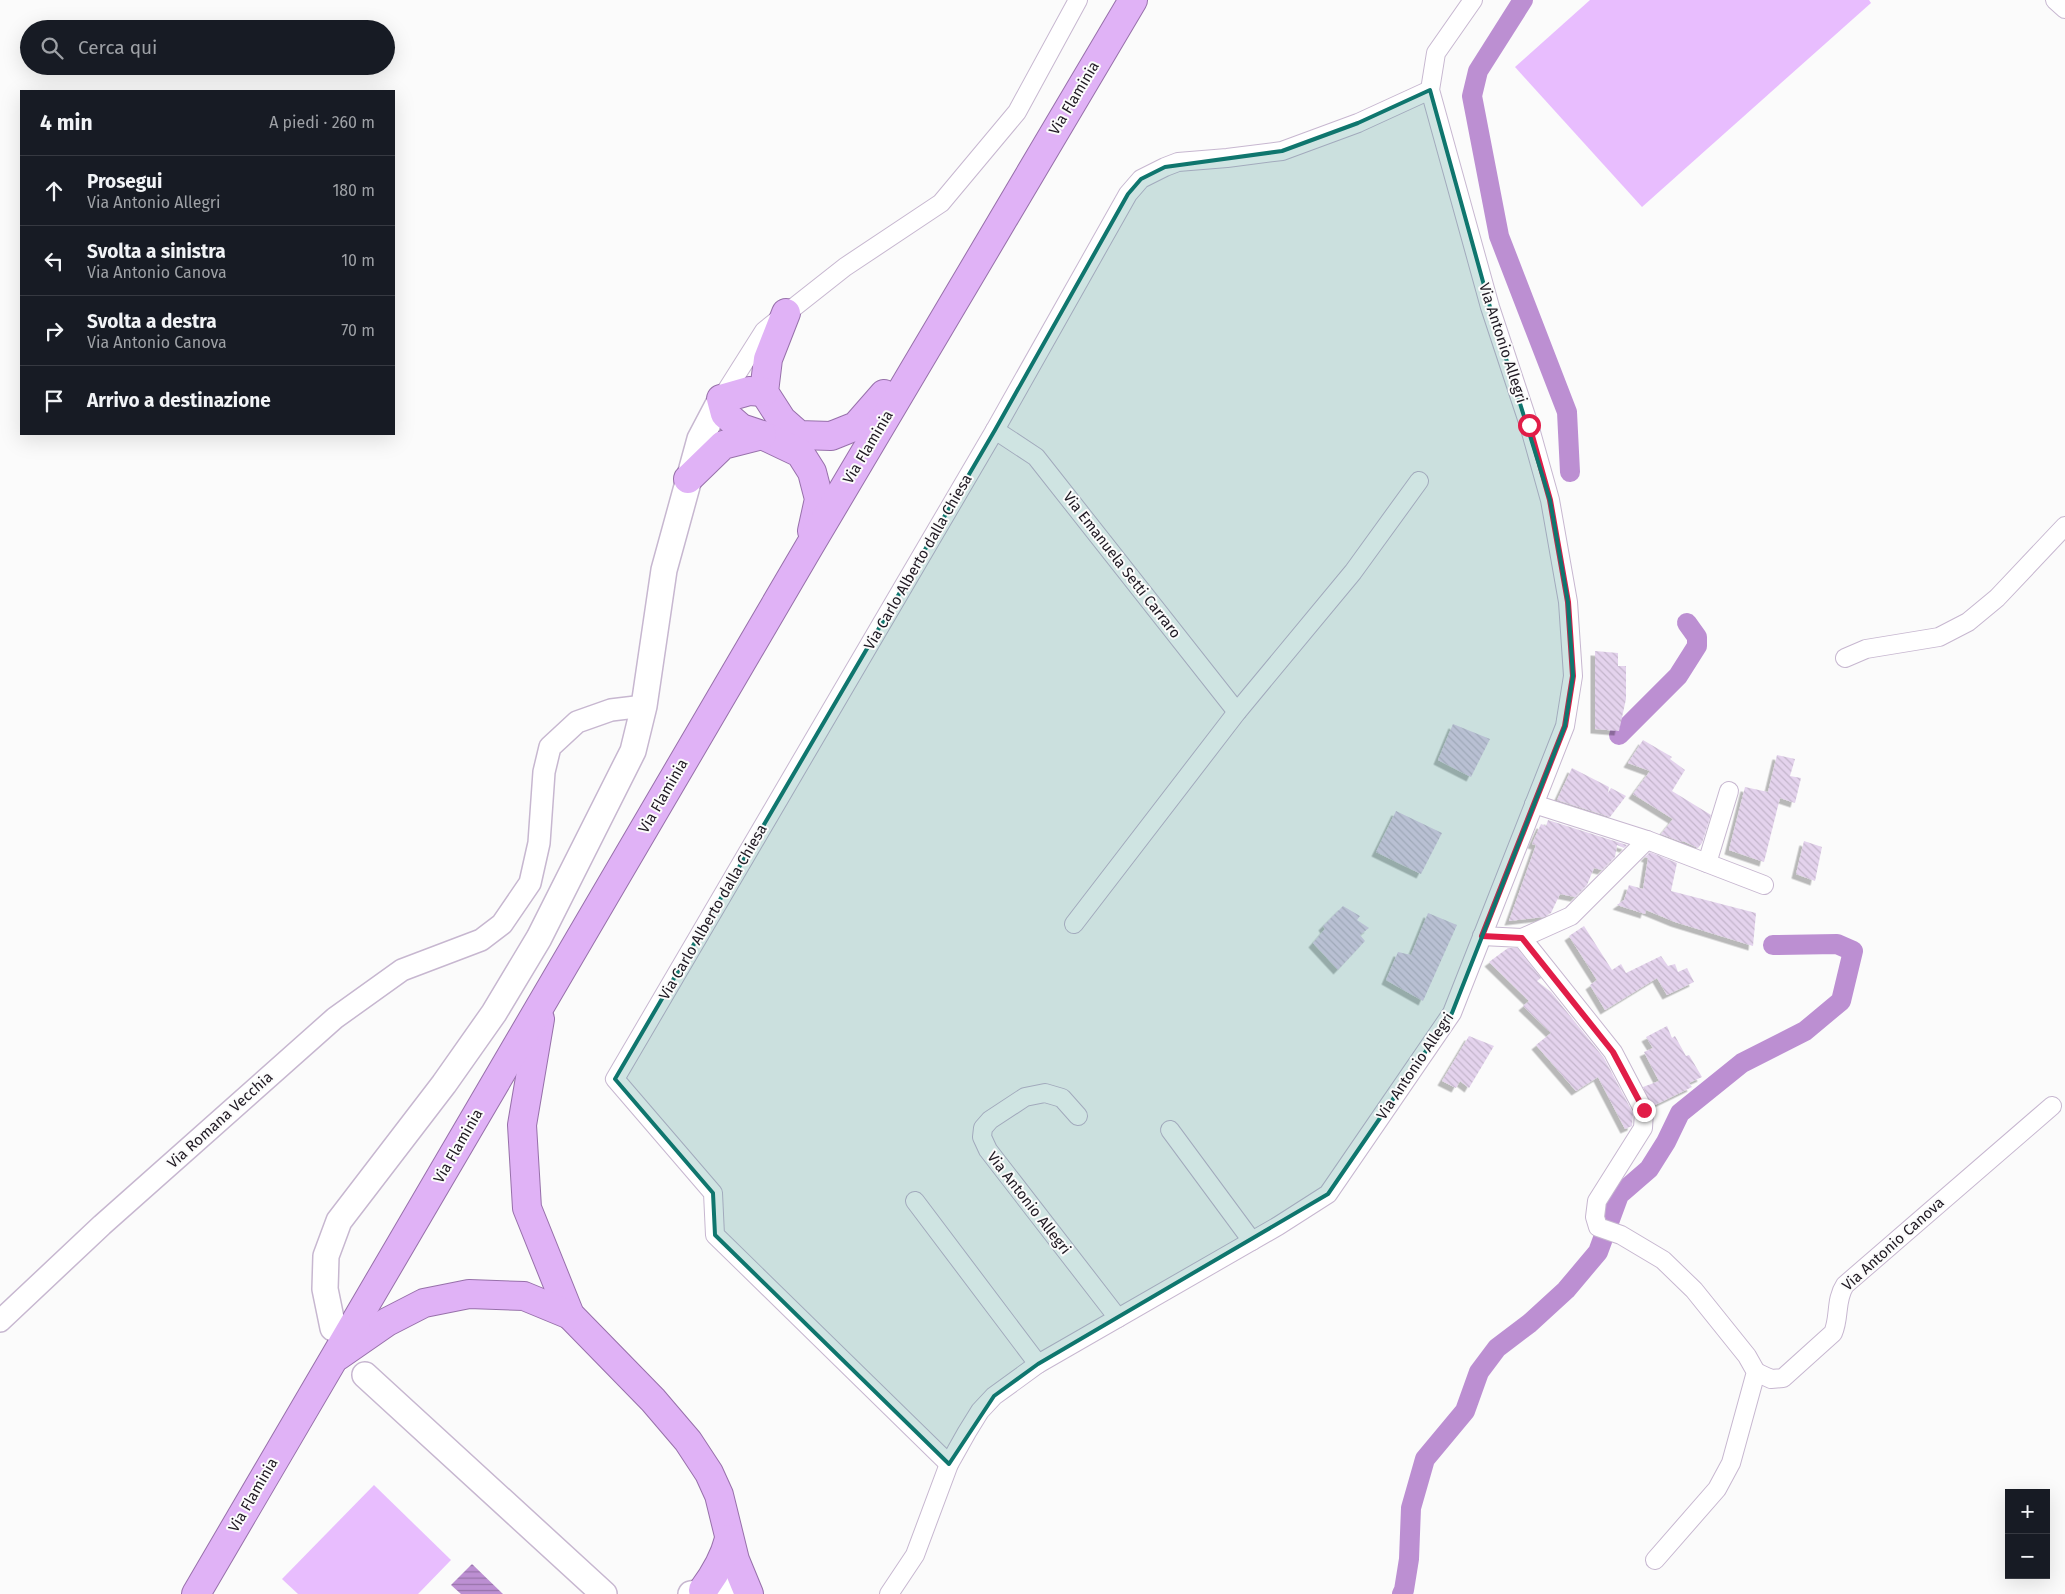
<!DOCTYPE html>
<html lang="it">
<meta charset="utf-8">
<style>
:root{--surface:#171b24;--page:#242831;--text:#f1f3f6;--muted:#9ea1a6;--line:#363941}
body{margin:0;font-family:"Fira Sans",sans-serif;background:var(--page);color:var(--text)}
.controls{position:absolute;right:15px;bottom:15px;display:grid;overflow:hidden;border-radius:0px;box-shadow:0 5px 20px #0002}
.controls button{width:45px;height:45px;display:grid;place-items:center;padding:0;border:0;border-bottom:1px solid var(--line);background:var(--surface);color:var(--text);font:25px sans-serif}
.stop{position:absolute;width:15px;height:15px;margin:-11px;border:4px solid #e11d48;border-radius:50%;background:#fff}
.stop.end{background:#e11d48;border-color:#fff;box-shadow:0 1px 5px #0008}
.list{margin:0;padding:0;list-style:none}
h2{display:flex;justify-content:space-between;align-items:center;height:65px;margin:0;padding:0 20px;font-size:21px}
h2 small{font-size:16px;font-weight:400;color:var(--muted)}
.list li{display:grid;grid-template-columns:32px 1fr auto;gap:15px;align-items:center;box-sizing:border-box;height:70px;padding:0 20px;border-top:1px solid var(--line)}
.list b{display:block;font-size:19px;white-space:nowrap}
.list p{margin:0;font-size:16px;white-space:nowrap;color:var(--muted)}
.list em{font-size:16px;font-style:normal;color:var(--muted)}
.icon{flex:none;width:28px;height:28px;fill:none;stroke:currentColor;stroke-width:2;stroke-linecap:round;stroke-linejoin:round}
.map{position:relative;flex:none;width:2065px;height:1594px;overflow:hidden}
.search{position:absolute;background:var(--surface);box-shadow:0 5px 20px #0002;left:20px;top:20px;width:375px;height:55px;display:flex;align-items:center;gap:12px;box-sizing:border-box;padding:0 18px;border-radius:28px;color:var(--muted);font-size:19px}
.panel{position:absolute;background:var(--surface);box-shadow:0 5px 20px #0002;left:20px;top:90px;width:375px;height:345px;border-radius:0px}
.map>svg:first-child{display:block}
.park{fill:#e8bdfe}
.water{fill:url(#water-rules)}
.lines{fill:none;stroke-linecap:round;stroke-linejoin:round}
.canal{stroke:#bc8fd2;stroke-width:20}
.building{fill:url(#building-back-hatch);filter:url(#shadow)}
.minor-casing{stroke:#c7b7d0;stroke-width:20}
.tertiary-casing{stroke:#c7b7d0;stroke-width:24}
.secondary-casing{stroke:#c7b7d0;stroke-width:28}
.trunk-casing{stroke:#9770aa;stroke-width:30}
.minor{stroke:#fff;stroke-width:18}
.tertiary{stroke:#fff;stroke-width:21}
.secondary{stroke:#fff;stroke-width:25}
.trunk{stroke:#e0b2f6;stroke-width:28}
.route{stroke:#e11d48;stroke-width:6}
.marked{fill:#0f766e;fill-opacity:0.2;stroke:#0f766e;stroke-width:4;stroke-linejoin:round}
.labels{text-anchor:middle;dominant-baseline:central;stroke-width:4;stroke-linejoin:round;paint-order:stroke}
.street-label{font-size:15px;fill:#1f1922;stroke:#fbfbfb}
</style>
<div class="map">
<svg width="2065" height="1594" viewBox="0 0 2065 1594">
<defs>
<pattern id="water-rules" width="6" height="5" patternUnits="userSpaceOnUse" patternTransform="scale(1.25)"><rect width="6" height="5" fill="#bc8fd2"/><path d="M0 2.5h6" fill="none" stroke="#9874aa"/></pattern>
<pattern id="building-back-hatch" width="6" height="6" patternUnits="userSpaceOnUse" patternTransform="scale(1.25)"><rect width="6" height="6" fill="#e4d3ed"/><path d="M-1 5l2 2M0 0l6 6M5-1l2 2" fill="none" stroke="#c3b5cb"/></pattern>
<filter id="shadow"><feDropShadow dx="-4.5" dy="4.5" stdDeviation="0" flood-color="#0004"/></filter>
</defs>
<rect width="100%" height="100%" fill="#fbfbfb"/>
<g class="park">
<path d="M1590,0H1869L1871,3L1642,207L1515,67Z"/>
<path d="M374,1485L451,1560L418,1594H298L282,1579Z"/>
</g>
<path class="water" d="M472,1564L503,1594H461L451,1585Z"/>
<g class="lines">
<g class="canal">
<path d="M1523,0L1478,71L1472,96L1499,236L1567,412L1570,472"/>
<path d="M1619,735L1678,676L1697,646V637L1687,623"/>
<path d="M1402,1594L1404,1590L1409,1559L1411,1508L1425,1459L1465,1411L1479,1372L1497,1348L1530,1323L1566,1290L1598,1252L1619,1195L1649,1169L1666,1142L1680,1113L1742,1063L1805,1031L1841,1001L1853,951L1837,944L1773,945"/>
</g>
</g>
<g class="building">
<path d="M1595,651L1618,653V666H1626V699L1619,731L1595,729Z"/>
<path d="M1453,724L1490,739L1471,777L1438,760Z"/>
<path d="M1643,740L1672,757L1670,759L1685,770L1672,791L1711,815L1702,843L1698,848L1683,841L1682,842L1661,834L1673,819L1633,794L1650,771L1628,763Z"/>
<path d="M1777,755L1795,759L1790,776L1801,778L1795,803L1780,798L1764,862L1729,850L1745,787L1768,792Z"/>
<path d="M1572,768L1609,787L1608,793L1611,788L1626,796L1610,817L1557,800Z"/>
<path d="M1396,811L1442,833L1421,874L1376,852Z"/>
<path d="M1548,820L1627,845L1624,848L1617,845L1615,857L1602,870L1594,868L1587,885L1575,897L1560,894L1551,913L1544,917L1509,921L1536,845L1532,844L1541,824L1546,826Z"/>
<path d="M1804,841L1822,847L1815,881L1796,874Z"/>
<path d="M1650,852L1677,863L1671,891L1756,913L1753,946L1675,922L1646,910L1645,914L1617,905L1624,900L1629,885L1643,889L1648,858L1645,857Z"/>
<path d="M1343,906L1360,916L1357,920L1369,928L1360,935L1365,941L1338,970L1313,943L1325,929L1323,926Z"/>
<path d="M1428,913L1457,925L1423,1001L1386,980L1398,952L1411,955Z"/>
<path d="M1584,926L1612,970L1621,964L1626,973L1661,956L1668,966L1675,964L1678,972L1687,968L1694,982L1667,995L1657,978L1605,1010L1590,985L1597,980L1569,936Z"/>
<path d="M1508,948H1517L1541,978L1537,981L1551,992L1604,1058L1633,1113L1632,1126L1625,1129L1598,1077L1576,1091L1536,1045L1551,1033L1523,1006L1529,1001L1489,962Z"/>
<path d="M1667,1026L1672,1038L1675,1036L1686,1056L1689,1055L1702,1077L1689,1083L1692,1087L1653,1106L1643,1087L1659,1081L1644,1052L1653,1048L1646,1037Z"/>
<path d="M1469,1036L1494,1046L1469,1088L1460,1081L1456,1088L1442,1081Z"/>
</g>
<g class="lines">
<defs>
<g id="minor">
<path d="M2055,0L2065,9"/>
<path d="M721,399L764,331L845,267L941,203L1017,112L1078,0"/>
<path d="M995,430L1036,457L1237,712"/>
<path d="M1845,658L1866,649L1939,637L1968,622L1997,598L2065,526"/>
<path d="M1534,804L1647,840L1764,885"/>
<path d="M1707,863L1729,791"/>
<path d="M1074,924L1237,712L1353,572L1419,481"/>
<path d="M1482,936L1522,938L1613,1052L1644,1111L1643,1128L1597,1201L1595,1217L1598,1227L1621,1235L1663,1260L1694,1290L1747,1356L1756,1372L1731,1463L1717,1489L1655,1560"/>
<path d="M1522,938L1571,916L1647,840"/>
<path d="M1078,1116L1062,1098L1045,1093L1025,1097L990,1120L983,1128L982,1137L988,1150L1118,1318"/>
<path d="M1170,1130L1252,1241"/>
<path d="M915,1201L1038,1364"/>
<path d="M1756,1372L1771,1379L1783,1378L1833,1333C1840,1317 1835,1300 1845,1285L2052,1106"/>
<path d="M949,1464L715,1235L713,1193L615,1079L995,430L1128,194L1141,179L1165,167L1178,162L1227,158L1282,151L1358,123L1430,90"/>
<path d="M889,1594L915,1555L949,1464L967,1432L980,1411L994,1396L1038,1364L1278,1226L1328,1194L1452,1013L1565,726L1573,676L1568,602L1550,500L1529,425L1490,307L1430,90L1436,53L1473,0"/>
</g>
<path id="tertiary" d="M0,1321L102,1225L335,1018L402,970L481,940L502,924L530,883L539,843L544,772L550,747L577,722L611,710L644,706"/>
<g id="secondary">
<path d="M333,1328L325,1289L326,1256L339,1221L444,1084L494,1013L539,938L633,751L644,706L664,570L700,439L721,399"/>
<path d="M365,1375L604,1594"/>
<path d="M691,1594L720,1588L747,1594"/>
</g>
<g id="trunk">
<path d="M786,313L768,359L764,392L782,420L799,435L831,436L856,426L884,394"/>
<path d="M764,392L749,391L721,399L725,414L741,428L762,435L800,453L812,472L819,499L812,531"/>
<path d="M688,479L723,445L762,435"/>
<path d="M540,1019L522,1125L527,1208L570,1315L653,1400L688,1441L709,1473L719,1495L735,1560L749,1594"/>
<path d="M338,1356L387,1322L424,1303L469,1294L524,1296L570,1315"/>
<path d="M703,1590C715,1574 724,1559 729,1539"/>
<path d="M196,1594L809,547L1133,0"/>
</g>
</defs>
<use href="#minor" class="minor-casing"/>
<use href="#tertiary" class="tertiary-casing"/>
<use href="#secondary" class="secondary-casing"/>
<use href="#trunk" class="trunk-casing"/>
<use href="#minor" class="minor"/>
<use href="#tertiary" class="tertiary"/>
<use href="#secondary" class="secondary"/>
<use href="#trunk" class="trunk"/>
</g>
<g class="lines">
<path class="route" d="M1529,425L1550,500L1568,602L1573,676L1565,726L1482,936L1522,938L1613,1052L1644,1110"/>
</g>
<path class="marked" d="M1430,90L1490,307L1550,500L1568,602L1573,676L1565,726L1452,1013L1328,1194L1038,1364L994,1396L949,1464L715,1235L713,1193L615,1079L995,430L1128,194L1141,179L1165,167L1282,151L1358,123Z"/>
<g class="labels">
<g class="street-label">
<text transform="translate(1074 98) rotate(-59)">Via Flaminia</text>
<text transform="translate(1503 343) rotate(72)">Via Antonio Allegri</text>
<text transform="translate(868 447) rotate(-59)">Via Flaminia</text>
<text transform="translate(918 562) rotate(-60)">Via Carlo Alberto dalla Chiesa</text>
<text transform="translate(1122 565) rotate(52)">Via Emanuela Setti Carraro</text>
<text transform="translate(663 796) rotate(-60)">Via Flaminia</text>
<text transform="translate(713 912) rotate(-60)">Via Carlo Alberto dalla Chiesa</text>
<text transform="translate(1415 1066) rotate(-56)">Via Antonio Allegri</text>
<text transform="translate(220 1120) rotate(-42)">Via Romana Vecchia</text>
<text transform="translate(458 1146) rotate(-60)">Via Flaminia</text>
<text transform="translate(1029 1203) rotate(52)">Via Antonio Allegri</text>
<text transform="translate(1893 1244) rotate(-42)">Via Antonio Canova</text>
<text transform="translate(253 1495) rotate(-60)">Via Flaminia</text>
</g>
</g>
</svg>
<div class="controls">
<button>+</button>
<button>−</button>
</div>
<div class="stop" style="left:1529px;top:425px"></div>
<div class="stop end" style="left:1644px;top:1110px"></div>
<div class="search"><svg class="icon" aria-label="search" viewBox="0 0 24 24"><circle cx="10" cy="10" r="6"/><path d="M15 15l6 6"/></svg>Cerca qui</div>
<section class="panel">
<h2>4 min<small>A piedi · 260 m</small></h2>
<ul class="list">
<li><svg class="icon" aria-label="ahead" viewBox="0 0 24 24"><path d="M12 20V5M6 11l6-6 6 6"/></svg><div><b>Prosegui</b><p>Via Antonio Allegri</p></div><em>180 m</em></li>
<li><svg class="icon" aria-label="left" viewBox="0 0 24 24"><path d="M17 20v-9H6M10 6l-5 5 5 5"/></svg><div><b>Svolta a sinistra</b><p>Via Antonio Canova</p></div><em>10 m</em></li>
<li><svg class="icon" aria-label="right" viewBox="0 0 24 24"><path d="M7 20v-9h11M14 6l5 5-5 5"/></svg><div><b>Svolta a destra</b><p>Via Antonio Canova</p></div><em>70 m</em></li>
<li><svg class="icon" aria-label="arrive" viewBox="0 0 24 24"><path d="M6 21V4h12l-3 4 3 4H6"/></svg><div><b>Arrivo a destinazione</b></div></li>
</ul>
</section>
</div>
